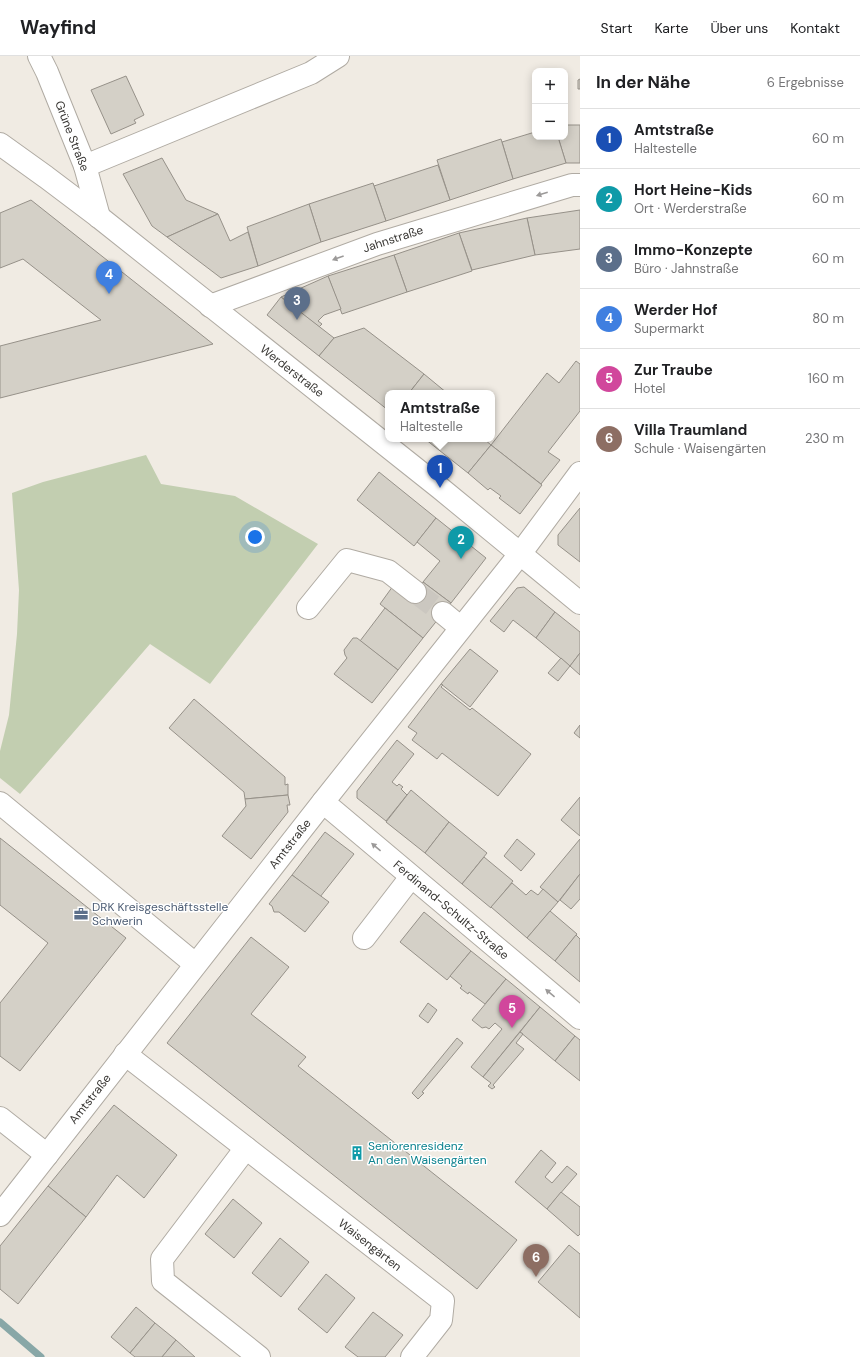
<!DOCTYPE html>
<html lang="de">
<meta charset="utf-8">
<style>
:root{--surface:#fff;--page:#f6f6f6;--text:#202124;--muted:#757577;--line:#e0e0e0;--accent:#1a73e8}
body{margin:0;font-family:"DM Sans",sans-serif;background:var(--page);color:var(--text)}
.controls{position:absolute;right:12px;top:12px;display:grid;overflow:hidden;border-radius:8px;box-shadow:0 2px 10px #0003}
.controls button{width:36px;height:36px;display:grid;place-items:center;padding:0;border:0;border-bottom:1px solid var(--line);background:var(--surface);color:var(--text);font:20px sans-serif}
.you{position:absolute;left:255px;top:481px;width:14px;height:14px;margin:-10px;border:3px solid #fff;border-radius:50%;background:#1a73e8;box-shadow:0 0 0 6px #1a73e833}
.badge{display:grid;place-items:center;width:26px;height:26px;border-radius:50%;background:var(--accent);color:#fff;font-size:13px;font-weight:700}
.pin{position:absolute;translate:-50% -33px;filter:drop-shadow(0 1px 2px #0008)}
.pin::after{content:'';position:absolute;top:21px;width:14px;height:12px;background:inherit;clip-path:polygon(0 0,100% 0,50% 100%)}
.popup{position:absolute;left:385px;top:334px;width:110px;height:52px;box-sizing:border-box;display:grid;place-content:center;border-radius:8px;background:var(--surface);filter:drop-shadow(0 1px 3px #0005);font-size:13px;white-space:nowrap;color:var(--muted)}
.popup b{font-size:15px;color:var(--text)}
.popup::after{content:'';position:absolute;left:50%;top:100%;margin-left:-8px;border:8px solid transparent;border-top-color:var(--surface)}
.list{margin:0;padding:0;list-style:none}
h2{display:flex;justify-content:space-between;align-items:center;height:52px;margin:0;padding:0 16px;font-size:17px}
h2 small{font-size:13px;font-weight:400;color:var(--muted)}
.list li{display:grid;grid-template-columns:26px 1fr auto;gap:12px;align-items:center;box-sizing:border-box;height:60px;padding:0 16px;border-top:1px solid var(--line)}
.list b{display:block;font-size:15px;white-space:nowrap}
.list p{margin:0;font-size:13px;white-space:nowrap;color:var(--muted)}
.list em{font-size:13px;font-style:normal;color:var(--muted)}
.map{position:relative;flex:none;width:580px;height:1301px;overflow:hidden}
header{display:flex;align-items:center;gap:24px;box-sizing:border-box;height:56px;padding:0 20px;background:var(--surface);border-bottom:1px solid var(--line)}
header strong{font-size:19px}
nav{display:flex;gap:22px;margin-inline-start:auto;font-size:14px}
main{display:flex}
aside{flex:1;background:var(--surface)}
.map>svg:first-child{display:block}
.green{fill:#c2ceb0}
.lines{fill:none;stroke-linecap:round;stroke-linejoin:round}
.stream{stroke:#88a7a7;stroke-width:7}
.building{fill:#d4d0c7;stroke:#969189}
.minor-tunnel{stroke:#cbc7c0;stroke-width:22;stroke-dasharray:22 11;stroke-linecap:butt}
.minor-casing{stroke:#b0aba3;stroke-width:24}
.minor{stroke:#fff;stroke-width:22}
.oneway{fill:#9c9a99}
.labels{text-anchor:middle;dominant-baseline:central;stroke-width:3;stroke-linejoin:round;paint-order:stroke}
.street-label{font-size:12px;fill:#383633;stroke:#fff}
.service-label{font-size:12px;fill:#4e5e75;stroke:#fff;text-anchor:start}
.culture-label{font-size:12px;fill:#0d838f;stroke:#fff;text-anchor:start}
</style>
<header>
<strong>Wayfind</strong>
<nav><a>Start</a><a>Karte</a><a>Über uns</a><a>Kontakt</a></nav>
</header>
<main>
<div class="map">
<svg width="580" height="1301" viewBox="0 0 580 1301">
<rect width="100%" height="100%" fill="#f0ebe3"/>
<path class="green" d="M146,399L161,428L235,440L318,488L210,628L150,588L20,738L0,722V695L9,659L17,578L19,534L12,437L43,426Z"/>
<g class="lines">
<path class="stream" d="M0,1266L41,1301"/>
</g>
<g class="building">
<path d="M126,20L144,59L134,64L136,67L111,78L91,34Z"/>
<path d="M580,23V33H578V24Z"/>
<path d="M568,69H580V107H566L558,81H565V70Z"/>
<path d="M535,76V81H558L566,107L513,123L502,86Z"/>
<path d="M501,83L513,123L450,144L437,104Z"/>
<path d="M162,102L186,144L218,158L167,181L152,170L123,118Z"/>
<path d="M438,109L450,144L386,165L374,130Z"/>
<path d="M373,127L386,165L321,186L309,148Z"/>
<path d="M31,144L213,288L0,342V290L101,264L23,203L0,212V157Z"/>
<path d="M309,148L321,186L258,210L247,171Z"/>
<path d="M580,154V193L535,199L527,162Z"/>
<path d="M218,158L230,185L248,176L258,210L221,222L167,181Z"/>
<path d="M527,162L535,199L472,214L459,177Z"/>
<path d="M459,177L472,215L407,236L394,199Z"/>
<path d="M394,199L407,236L342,258L328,220Z"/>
<path d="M328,220L341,253L324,259L318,265L322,268L319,271L281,241Z"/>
<path d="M281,241L334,282L319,300L267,259Z"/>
<path d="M364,272L424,318L409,337H388V354L319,300L334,282Z"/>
<path d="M576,305L580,308V355L548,396L560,404L541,428L491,389L547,317L559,327Z"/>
<path d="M424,318L447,337H409Z"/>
<path d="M425,383H484L491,389L468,417Z"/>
<path d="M491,389L542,429L520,458L499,442L501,440L490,432L488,434L468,417Z"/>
<path d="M379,416L436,462L414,490L357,444Z"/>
<path d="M580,452V506L558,489V479Z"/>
<path d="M436,462L486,502L451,547L423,526L440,505L417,486Z"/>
<path d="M423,526L451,547L423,582L380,548L393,530L410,543Z"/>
<path d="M524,531L555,556L536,582L513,564L504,576L490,565L517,532Z"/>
<path d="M385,552L423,582L398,614L360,585Z"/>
<path d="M555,556L580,576V597L570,610L536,582Z"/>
<path d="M353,582H357L398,614L372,647L334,618L347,602L345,599L344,594Z"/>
<path d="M470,593L498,615L470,651L441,628Z"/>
<path d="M580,597V619L570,610Z"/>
<path d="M561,602L570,610L558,625L548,617Z"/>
<path d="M441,628L443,629L441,631L470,654L472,652L531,698L498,740L442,697L437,703L412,684L417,677L408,671Z"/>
<path d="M194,643L285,721V729L288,728V739L245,743L244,736L169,672Z"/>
<path d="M580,669V682L574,677Z"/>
<path d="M397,684L414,698L392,726L397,730L399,728L403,731L401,733L407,739L386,765L357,742V735Z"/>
<path d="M411,734L449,766L425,797L386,766Z"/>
<path d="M288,739L290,749H287L288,756L251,803L222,780L246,750L245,743Z"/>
<path d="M580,741V780L561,764Z"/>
<path d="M449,766L487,797L462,828L425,797Z"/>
<path d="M325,776L354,798L320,841L292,819Z"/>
<path d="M0,782L126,882L20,1015L0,1000V947L48,887L0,849Z"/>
<path d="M517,783L535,798L521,815L504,800Z"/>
<path d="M580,783V818L558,846L540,831Z"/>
<path d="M484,801L513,825L491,852L462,828Z"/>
<path d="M580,818V843L571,853L560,844Z"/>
<path d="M292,819L329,846L305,876L279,856H274L272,850L269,848Z"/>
<path d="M512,827L526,839L531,834L538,839L543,833L558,846L527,882L491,851Z"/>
<path d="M550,855L577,878L555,905L527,882Z"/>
<path d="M424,856L471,895L447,924L400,886Z"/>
<path d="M576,879L580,883V926L555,905Z"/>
<path d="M251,881L289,911L251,958L306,1001L298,1010L517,1184L477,1233L167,987Z"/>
<path d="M471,895L506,923L485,948L469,936L468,938L460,932L462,930L450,920Z"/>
<path d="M506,923L540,951L483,1021L471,1011L502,973L495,967L489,973L486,971L482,972L472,964Z"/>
<path d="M428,947L437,954L428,967L419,960Z"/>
<path d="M540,951L575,980L555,1005L520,976Z"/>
<path d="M520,976L523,978L516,987L524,993L493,1029L495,1031L492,1033L488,1030L491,1027L483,1021Z"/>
<path d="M575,980L580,984V1025L555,1005Z"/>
<path d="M457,982L463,987L422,1036L424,1037L418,1043L412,1037Z"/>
<path d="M114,1049L177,1099L144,1142L117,1119L86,1161L48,1130Z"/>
<path d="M541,1094L556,1107L545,1121L552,1127L567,1110L577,1118L547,1153L515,1126Z"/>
<path d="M48,1130L86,1161L18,1248L0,1233V1190Z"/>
<path d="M561,1136L580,1151V1178L578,1180L547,1153Z"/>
<path d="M233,1143L262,1167L234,1202L205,1178Z"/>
<path d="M280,1182L309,1206L281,1241L252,1217Z"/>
<path d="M569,1189L580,1198V1262L538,1226Z"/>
<path d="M326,1218L355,1242L327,1277L298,1253Z"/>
<path d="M136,1251L155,1267L130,1297L111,1281Z"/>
<path d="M373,1256L403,1279L385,1301H358L345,1291Z"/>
<path d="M155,1267L176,1284L162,1301H135L130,1297Z"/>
<path d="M176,1284L195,1301H162Z"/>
</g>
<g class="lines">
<path class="minor-tunnel" d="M415,536L443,557"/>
<defs>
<g id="minor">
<path d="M39,0L47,16L85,110L99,161"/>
<path d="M0,88L46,121L99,161L440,432L580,547"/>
<path d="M85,110L311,17L338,0"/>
<path d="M210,250L377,188L572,129H580"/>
<path d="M308,552L347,504L388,515L415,536"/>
<path d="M443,557L460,571"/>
<path d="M323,746L580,962"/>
<path d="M0,747L195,908"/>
<path d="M364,882L411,821"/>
<path d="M125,998L443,1245L441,1264L412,1301"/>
<path d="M0,1062L47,1099"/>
<path d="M246,1092L162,1203L163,1225L259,1301"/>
<path d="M0,1159L323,746L520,498L580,417"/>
</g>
</defs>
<use href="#minor" class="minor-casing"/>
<use href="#minor" class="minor"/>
</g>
<defs><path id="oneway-solid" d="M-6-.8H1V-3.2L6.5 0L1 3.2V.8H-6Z"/></defs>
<g class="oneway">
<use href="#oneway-solid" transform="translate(542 138) rotate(163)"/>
<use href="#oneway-solid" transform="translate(338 202) rotate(160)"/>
<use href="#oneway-solid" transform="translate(376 791) rotate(-140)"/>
<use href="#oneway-solid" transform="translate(550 937) rotate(-140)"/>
</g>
<defs>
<symbol id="office-bare" viewBox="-9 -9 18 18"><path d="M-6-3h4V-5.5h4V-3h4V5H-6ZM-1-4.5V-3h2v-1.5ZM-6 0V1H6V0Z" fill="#5c6f8a" stroke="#fff" stroke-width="2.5" paint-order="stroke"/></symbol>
<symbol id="building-bare" viewBox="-9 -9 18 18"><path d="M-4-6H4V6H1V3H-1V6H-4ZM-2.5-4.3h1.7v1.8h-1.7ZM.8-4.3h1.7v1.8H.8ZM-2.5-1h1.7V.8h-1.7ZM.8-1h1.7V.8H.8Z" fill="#0f9aa8" stroke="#fff" stroke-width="2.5" paint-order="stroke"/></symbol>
</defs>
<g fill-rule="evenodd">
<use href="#office-bare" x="71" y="848" width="20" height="20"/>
<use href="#building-bare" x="347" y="1087" width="20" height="20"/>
</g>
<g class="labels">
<g class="street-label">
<text transform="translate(72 80) rotate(69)">Grüne Straße</text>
<text transform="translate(393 183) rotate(-18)">Jahnstraße</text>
<text transform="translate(292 315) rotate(38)">Werderstraße</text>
<text transform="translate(290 788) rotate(-52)">Amtstraße</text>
<text transform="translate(451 854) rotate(40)">Ferdinand-Schultz-Straße</text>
<text transform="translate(90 1043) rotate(-52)">Amtstraße</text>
<text transform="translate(370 1189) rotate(38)">Waisengärten</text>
</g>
<g class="service-label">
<text x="92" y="851">DRK Kreisgeschäftsstelle<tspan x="92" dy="14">Schwerin</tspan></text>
</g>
<g class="culture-label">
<text x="368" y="1090">Seniorenresidenz<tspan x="368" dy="14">An den Waisengärten</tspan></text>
</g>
</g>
</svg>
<div class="controls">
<button>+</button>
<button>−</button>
</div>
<div class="you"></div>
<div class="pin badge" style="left:440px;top:432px;background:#1a4fb4">1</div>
<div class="popup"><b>Amtstraße</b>Haltestelle</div>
<div class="pin badge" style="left:461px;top:503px;background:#0f9aa8">2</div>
<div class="pin badge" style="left:297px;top:264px;background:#5c6f8a">3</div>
<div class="pin badge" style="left:109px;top:238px;background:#3f7fe0">4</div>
<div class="pin badge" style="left:512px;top:972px;background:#d1479c">5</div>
<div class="pin badge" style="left:536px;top:1221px;background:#8d6e63">6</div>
</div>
<aside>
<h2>In der Nähe<small>6 Ergebnisse</small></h2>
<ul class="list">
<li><span class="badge" style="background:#1a4fb4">1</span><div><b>Amtstraße</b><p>Haltestelle</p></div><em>60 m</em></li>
<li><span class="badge" style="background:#0f9aa8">2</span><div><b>Hort Heine-Kids</b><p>Ort · Werderstraße</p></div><em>60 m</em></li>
<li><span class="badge" style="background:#5c6f8a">3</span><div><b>Immo-Konzepte</b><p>Büro · Jahnstraße</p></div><em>60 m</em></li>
<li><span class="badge" style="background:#3f7fe0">4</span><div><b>Werder Hof</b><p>Supermarkt</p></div><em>80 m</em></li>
<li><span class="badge" style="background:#d1479c">5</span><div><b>Zur Traube</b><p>Hotel</p></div><em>160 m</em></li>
<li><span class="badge" style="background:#8d6e63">6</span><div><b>Villa Traumland</b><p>Schule · Waisengärten</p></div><em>230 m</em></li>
</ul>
</aside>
</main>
